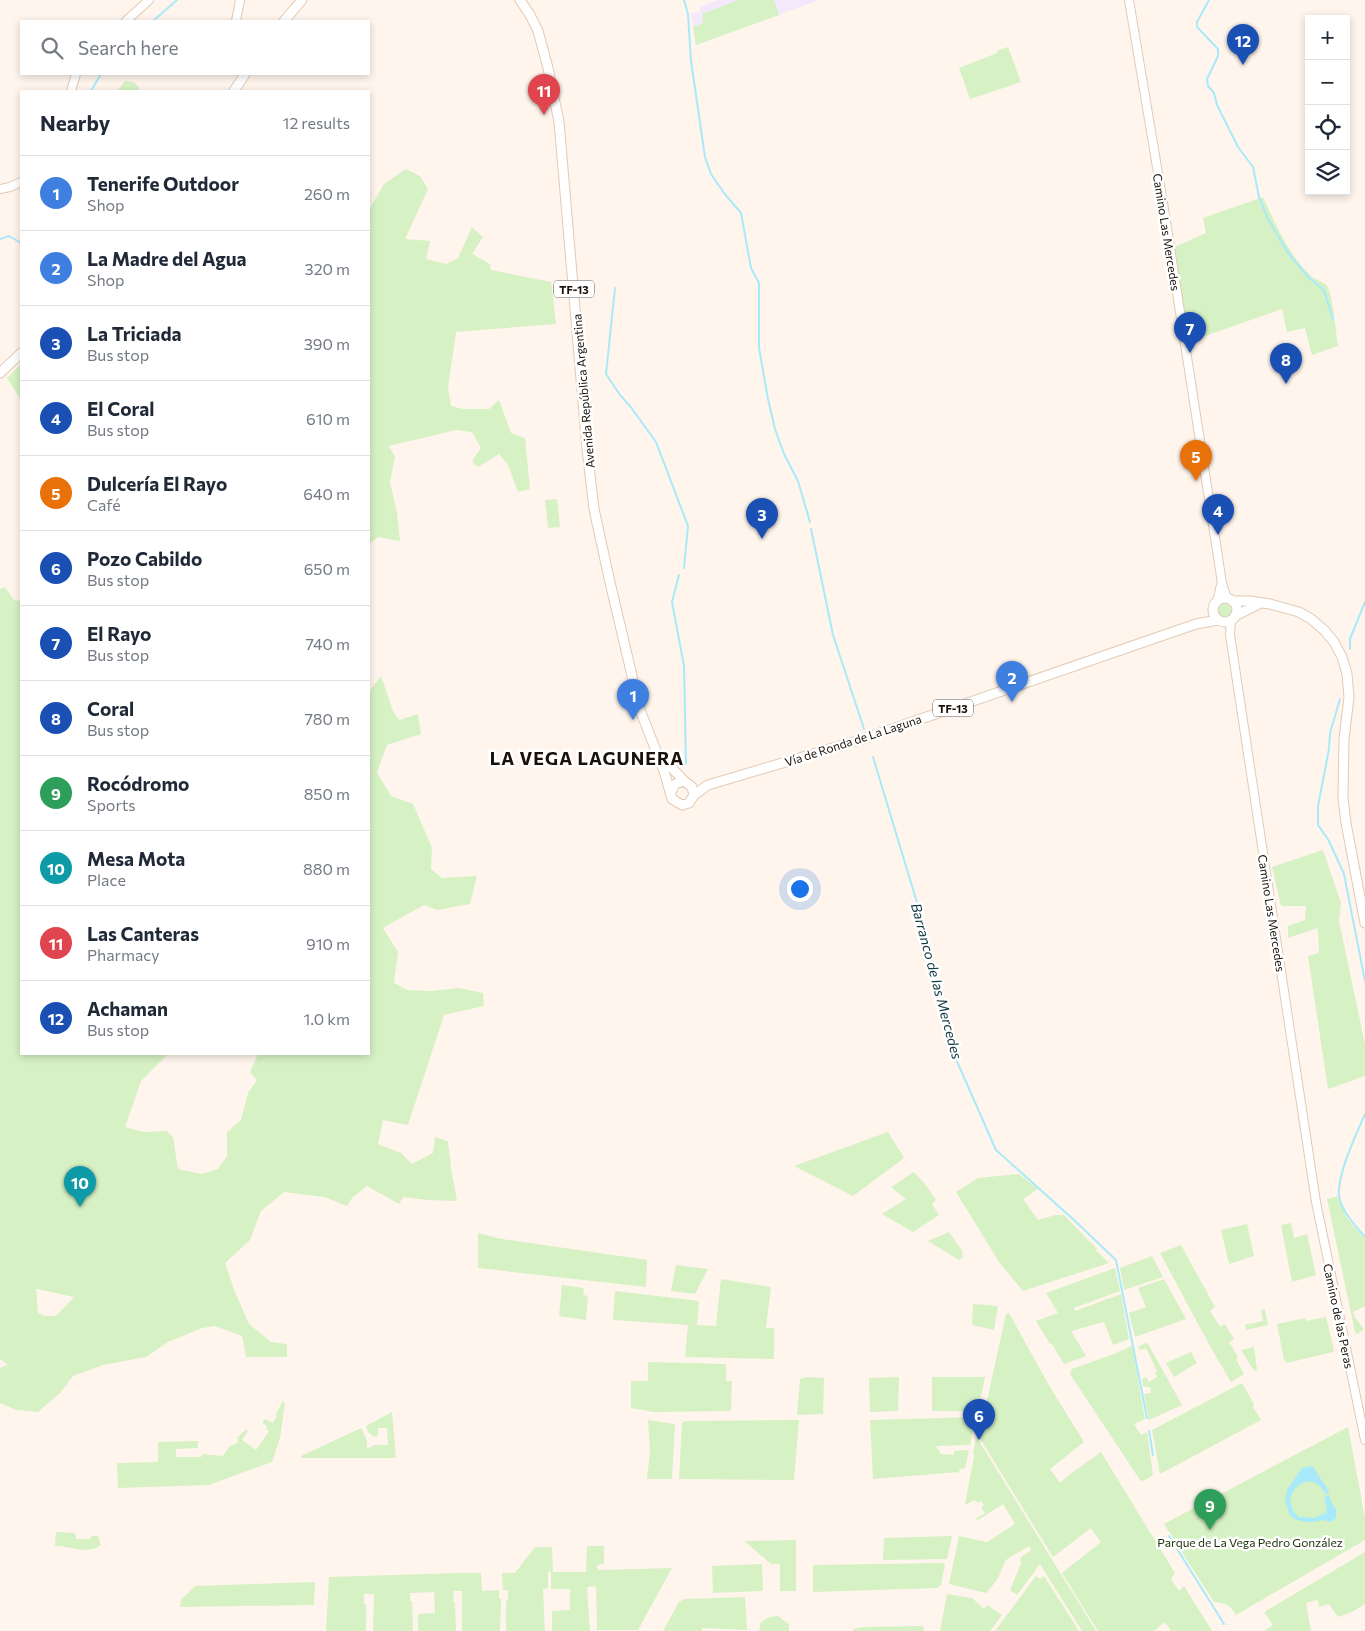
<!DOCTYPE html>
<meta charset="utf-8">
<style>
:root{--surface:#fff;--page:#f2f2f3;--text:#1f2937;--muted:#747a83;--line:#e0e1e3;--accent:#1a62b1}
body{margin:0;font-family:Commissioner,sans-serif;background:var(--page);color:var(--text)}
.controls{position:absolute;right:15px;top:15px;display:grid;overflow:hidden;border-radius:0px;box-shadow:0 2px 8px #0003}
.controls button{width:45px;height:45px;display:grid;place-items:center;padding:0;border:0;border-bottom:1px solid var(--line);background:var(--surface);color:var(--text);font:25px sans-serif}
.you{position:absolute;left:799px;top:888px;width:18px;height:18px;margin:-12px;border:4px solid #fff;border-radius:50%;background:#1a73e8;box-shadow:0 0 0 8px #1a73e833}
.badge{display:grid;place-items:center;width:32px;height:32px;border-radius:50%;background:var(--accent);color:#fff;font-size:16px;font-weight:700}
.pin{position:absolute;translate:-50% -41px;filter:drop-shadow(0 1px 2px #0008)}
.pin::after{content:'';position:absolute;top:26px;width:18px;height:15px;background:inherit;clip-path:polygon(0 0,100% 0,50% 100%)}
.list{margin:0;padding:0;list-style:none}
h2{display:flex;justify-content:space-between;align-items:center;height:65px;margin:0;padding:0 20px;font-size:21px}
h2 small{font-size:16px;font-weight:400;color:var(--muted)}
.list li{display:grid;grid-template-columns:32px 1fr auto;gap:15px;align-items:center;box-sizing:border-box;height:75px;padding:0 20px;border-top:1px solid var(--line)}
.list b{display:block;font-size:19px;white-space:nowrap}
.list p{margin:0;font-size:16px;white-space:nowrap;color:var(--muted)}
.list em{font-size:16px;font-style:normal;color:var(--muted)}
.icon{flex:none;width:28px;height:28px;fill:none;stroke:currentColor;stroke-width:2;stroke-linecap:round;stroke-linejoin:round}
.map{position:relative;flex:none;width:1365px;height:1631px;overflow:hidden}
.search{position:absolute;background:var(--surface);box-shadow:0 2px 8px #0003;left:20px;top:20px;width:350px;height:55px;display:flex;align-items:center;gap:12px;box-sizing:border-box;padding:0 18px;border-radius:0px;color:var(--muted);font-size:19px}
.panel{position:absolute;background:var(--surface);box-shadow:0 2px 8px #0003;left:20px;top:90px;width:350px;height:965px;border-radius:0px}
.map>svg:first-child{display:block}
.education{fill:#f3e8fc}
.green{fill:#d6f1c4;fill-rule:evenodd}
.water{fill:#a9eafa}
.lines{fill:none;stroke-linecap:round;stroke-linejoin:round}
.stream{stroke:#a9eafa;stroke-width:2}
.secondary-casing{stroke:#e2cab5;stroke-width:10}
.primary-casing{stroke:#e2cab5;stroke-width:11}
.secondary{stroke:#fff;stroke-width:8}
.primary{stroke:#fff;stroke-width:9}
.labels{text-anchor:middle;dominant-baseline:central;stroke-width:5;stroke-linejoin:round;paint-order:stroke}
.shield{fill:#fff;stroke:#5f5954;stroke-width:1}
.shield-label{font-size:11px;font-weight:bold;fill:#1a120a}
.street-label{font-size:12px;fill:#1a120a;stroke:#fff}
.park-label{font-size:12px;fill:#1c3108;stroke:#fff}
.water-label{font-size:14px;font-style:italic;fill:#143b44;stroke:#fff}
.district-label{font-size:18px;font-weight:bold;letter-spacing:1px;fill:#1a120a;stroke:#fff}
</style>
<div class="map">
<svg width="1365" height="1631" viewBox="0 0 1365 1631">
<rect width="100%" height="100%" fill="#fff5ec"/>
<path class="education" d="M718,0H819L696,45L691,13L700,12V7Z"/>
<g class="green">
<path d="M738,0H774L779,15L696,45L693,27L703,23L702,14Z"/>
<path d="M1008,47L1021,82L970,99L959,68L997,53V51Z"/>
<path d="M125,81L134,82L139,87V91H117Z"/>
<path d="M406,169L420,176L428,189L405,239L430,241L426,259L446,264L458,258L472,227L483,237L472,254L490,264L491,270L551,282L556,324L456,332L448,388L451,406L463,409H489L499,400L511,433L525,438L530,489L518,492L508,465L499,454L478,467L472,461L481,448L472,432L456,430L389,446L395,457L390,482L397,513L400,541L378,537L369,544V210L384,184Z"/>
<path d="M1263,197C1276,225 1288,254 1311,276C1315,280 1323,281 1327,286C1333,295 1336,334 1338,346L1312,355L1305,328L1287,332L1282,309L1188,342L1172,248L1206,233L1203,218Z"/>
<path d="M21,364V400L7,378Z"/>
<path d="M557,499L560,527L548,528L545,500Z"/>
<path d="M5,587L14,600L21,601V1054H168L141,1081L125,1127L143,1132L167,1131L173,1137L178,1169L202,1174L218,1169L227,1156V1132L241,1120L248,1093L257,1080L250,1072L258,1054H369V695L371,689L381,676L393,711L399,720L418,714L421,734L387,745L377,772L391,796L413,804L432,848L431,869L442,878L477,876L470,904L437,910L424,905L383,928L398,952L394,983L407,990L431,991L459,988L483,993L484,1006L444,1015L408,1125L383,1120L378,1144L401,1153L412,1164L433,1153L435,1137L448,1141L451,1168L457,1201L428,1200L403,1197L399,1204L367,1186L352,1198L347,1206L324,1197L284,1192L261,1211L250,1240L225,1263L235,1292L249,1324L271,1342L287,1344V1357H246L242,1336L215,1326L202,1328L168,1342L146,1357L103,1365L73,1376L60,1393L38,1412L16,1410L0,1403V1368L8,1365L0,1359V589ZM36,1289H37L74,1297L56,1316H45L38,1313Z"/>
<circle cx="1225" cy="610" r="7"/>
<path d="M1323,850L1341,903L1339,921L1365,1044V1076L1328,1089L1308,956L1319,953L1318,928L1288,938V926L1305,920L1306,906H1281L1272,867Z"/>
<path d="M888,1132L904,1158L853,1196L794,1166Z"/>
<path d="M914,1172L925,1184L936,1200L932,1204L939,1215L913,1232L882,1214L906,1199L891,1187Z"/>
<path d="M1019,1174L1038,1189L1023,1199L1038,1220L1055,1215H1064L1097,1249L1096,1250L1109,1263L1023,1291L999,1262L956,1192L978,1178Z"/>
<path d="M1338,1196L1347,1218L1365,1239V1306L1353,1312L1355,1315L1354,1316L1364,1329L1357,1334L1355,1332L1327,1199Z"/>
<path d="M1291,1223L1294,1238L1307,1234L1316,1275L1292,1282L1281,1225Z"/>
<path d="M1247,1224L1254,1256L1229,1264L1221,1230Z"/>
<path d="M949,1232L962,1251L963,1257L959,1260L928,1241Z"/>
<path d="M478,1233L502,1239L647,1260L646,1287L478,1268Z"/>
<path d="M1181,1245L1215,1307L1210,1311L1220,1327L1225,1324L1234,1339L1229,1342L1238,1357L1236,1359L1244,1374L1231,1382L1210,1346L1160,1253Z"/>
<path d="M1152,1256L1163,1277L1124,1290L1120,1268Z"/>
<path d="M676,1265L708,1269L695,1294L671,1291Z"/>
<path d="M1115,1268L1120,1291L1074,1308L1075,1311L1121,1294L1129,1339L1113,1345L1104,1322L1071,1331L1086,1356L1064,1364L1052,1344H1050L1036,1321L1058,1313L1046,1293Z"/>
<path d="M721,1279L771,1287L766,1328H774V1359L685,1357L688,1325L613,1320L615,1291L699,1301L697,1325L716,1326Z"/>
<path d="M1164,1279L1186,1319L1135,1337L1129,1313L1146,1307L1138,1288Z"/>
<path d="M562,1285L584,1288L583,1295L588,1296L586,1320L559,1316Z"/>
<path d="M973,1304L998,1306L994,1330L972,1325Z"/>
<path d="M1265,1309L1268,1325L1246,1330L1245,1325L1263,1321L1261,1310Z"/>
<path d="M1009,1313L1050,1387L1084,1442L1050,1469L1060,1483L1069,1475L1101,1452L1175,1573L1171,1579L1179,1591L1184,1586L1212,1631H1171L1165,1622L1154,1631H1098L1062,1573L1101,1542L1091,1528L1053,1557L979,1437L1006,1314Z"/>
<path d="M1326,1317L1334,1350L1333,1352L1287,1363L1284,1360L1277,1324L1305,1318L1306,1321Z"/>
<path d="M1146,1343L1148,1344L1182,1405L1149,1420L1144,1394L1151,1393V1388L1143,1386L1142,1379L1146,1377L1149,1382L1157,1377L1155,1373L1157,1371L1146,1348L1141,1350L1138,1347Z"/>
<path d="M1132,1346L1145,1419L1134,1424L1141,1435L1147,1432L1153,1475L1143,1481L1140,1480L1070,1374L1072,1369L1114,1354Z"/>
<path d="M1254,1347L1257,1370L1254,1371L1241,1350Z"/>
<path d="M1191,1352L1197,1363L1174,1377L1166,1363Z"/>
<path d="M648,1362L726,1364V1381H732L731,1411L653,1412L631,1408V1381H648Z"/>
<path d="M806,1377L824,1378L823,1414L797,1415L800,1379Z"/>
<path d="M899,1377L898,1411L870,1412L869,1378Z"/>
<path d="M932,1377H985L978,1411H932Z"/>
<path d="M1242,1383L1254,1404L1253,1407L1261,1420L1160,1474L1152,1430Z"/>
<path d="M283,1401L285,1403L280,1438L272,1462L209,1485L118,1488L117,1463L158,1462V1442L198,1441V1448L176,1449V1457H201L202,1454L223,1456L229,1447L237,1443L238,1440L237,1438L246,1429L248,1431L242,1440L256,1450L269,1431L266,1429L267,1426L262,1423L265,1419L273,1423L277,1416L275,1415Z"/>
<path d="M392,1412L396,1458H302L301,1456L361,1428L367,1441V1449L374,1445H388L387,1428H378V1436L374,1437L368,1432L366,1426Z"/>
<path d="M976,1417L970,1445L936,1446L941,1454L954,1455V1451L969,1450L965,1468L960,1469L959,1472L873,1479L870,1420Z"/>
<path d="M648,1420L675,1424L672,1479H647L650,1451Z"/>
<path d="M799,1420L794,1480L679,1479L682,1423L685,1421Z"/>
<path d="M1348,1427L1365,1518V1540L1236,1615C1230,1605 1226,1603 1214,1602L1164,1524Z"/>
<path d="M976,1436L1096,1631H1082L1040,1564L1017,1595L1010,1590L1021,1564L1020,1558L1031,1550L1029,1546L1006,1560L997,1580L986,1593L949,1584L959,1536L987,1542L1015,1524L1003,1504L978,1520L975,1519L985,1513L981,1507L984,1505L981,1501L979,1503L974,1500L967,1504H965L974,1457L973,1454Z"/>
<path d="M56,1532L75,1533L76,1539H91V1536H98L101,1545C89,1555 69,1546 55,1546Z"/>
<path d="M952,1536L947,1559L883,1560L884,1538Z"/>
<path d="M796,1540V1591H780V1564H771L744,1541Z"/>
<path d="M587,1546H604V1564L597,1565L598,1570L672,1568L638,1630H597L596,1586L587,1587L590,1631H552V1611L570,1610V1589H551V1571L548,1572V1588L543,1589L545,1631H506V1601L508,1600V1590H503L502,1573H515L535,1547H552L553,1572H586Z"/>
<path d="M1365,1552V1604L1352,1612L1338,1617L1329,1604L1319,1607L1318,1600L1306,1603L1311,1631H1264L1273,1625L1264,1612Z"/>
<path d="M943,1563L945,1564L941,1585L937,1588L813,1592V1565Z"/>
<path d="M762,1564L763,1591L713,1593L712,1566Z"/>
<path d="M457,1573H481L482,1591L499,1590V1599H501L500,1631H462V1591H454L453,1602H455L456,1631H418V1614L435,1613L434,1592L410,1593V1601H412L413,1631H373L374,1594H364V1604H366V1631H326L329,1577Z"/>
<path d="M1036,1576L1040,1579L1044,1576L1079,1631H995Z"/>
<path d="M315,1582L314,1605L180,1607L181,1600L195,1586Z"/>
<path d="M947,1594L972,1598L984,1609L987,1605L1002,1615L990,1631H940Z"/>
<path d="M745,1597L747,1630L702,1628V1631H663L679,1602L684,1599Z"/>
<path d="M778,1616L789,1624V1631H759L761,1622L769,1617Z"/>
<path d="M922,1626L924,1627L923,1631H853V1629L863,1627Z"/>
</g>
<path class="water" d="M1312,1466L1314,1467C1317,1477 1327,1484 1329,1494L1326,1495C1311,1462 1274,1497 1299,1517L1314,1518L1326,1513L1327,1509L1324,1497L1329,1495L1332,1504L1336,1509V1518L1331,1522L1322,1520C1313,1524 1287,1523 1288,1508L1285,1504L1287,1490L1302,1468Z"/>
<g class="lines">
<g class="stream">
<path d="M684,0L688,14L691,61L705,157L711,174L724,193L741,213L751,268L759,283V348L768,399L775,429L784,454L798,481L810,522"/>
<path d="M1209,0L1197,22V27L1218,49V56L1207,79L1208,86L1214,93L1217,105L1238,147L1253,167L1259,197L1268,219L1288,253L1309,278L1324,290L1333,319"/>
<path d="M153,21L177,0"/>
<path d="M91,91L101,74"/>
<path d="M0,239L9,236L21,243"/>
<path d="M615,288L606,374L620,395L630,406L656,442L688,526L684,568"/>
<path d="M811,529L833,635L864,729"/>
<path d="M679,575L672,602L684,666L686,764"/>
<path d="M1350,649V639L1365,602"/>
<path d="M1340,699L1330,733L1329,749L1318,806V825L1329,841L1344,874L1365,981"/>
<path d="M873,757L928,939L939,996L955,1057L996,1150L1074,1220L1116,1260L1147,1418"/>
<path d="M1365,1114C1357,1133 1337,1174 1339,1195C1341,1211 1355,1225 1365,1237"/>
<path d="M1149,1431L1153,1455"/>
<path d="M1169,1536L1224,1624"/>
</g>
<defs>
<g id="secondary">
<path d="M1129,0L1165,215L1222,583L1227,599"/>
<path d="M126,21L149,0"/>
<path d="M236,21L240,0"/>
<path d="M71,91L76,74"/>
<path d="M0,189L10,187L21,182"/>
<path d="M1217,602L1221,585"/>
<path d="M1231,620L1230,635L1316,1202L1365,1440"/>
</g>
<g id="primary">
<path d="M520,0L530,15L538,31L548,68L559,122L587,449L594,509L609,578L640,710L664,771L672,799L682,805L689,803L694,795L692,787L684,781L675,784L671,792"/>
<path d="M284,21L302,0"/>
<path d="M234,91L245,74"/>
<path d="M0,373L21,353"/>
<circle cx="1225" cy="610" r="12"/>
<path d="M1232,601H1250L1270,604L1299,612L1311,619L1324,630L1334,642L1342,657L1347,674L1349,697L1344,739L1343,798L1346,823L1365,923"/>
<path d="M1235,616L1259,604"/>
<path d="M661,756L684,781"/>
<path d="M694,795L708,785L863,739L1196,624L1218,620"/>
</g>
</defs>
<use href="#secondary" class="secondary-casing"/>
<use href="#primary" class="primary-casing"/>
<use href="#secondary" class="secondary"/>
<use href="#primary" class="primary"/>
</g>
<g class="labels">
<g class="shield">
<rect x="554" y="280.5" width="40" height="17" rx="4"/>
<rect x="933" y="699.5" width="40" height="17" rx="4"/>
</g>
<g class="shield-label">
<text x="574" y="289">TF-13</text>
<text x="953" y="708">TF-13</text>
</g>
<g class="street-label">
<text transform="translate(1167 232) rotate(81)">Camino Las Mercedes</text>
<text transform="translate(583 391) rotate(-95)">Avenida República Argentina</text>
<text transform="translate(853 740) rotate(-18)">Vía de Ronda de La Laguna</text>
<text transform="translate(1272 913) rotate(81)">Camino Las Mercedes</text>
<text transform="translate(1339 1316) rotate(78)">Camino de las Peras</text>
</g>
<g class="park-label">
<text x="1250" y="1542">Parque de La Vega Pedro González</text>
</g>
<g class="water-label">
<text transform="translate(937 981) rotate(75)">Barranco de las Mercedes</text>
</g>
<g class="district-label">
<text x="587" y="758">LA VEGA LAGUNERA</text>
</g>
</g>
</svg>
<div class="controls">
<button>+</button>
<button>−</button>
<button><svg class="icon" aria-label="locate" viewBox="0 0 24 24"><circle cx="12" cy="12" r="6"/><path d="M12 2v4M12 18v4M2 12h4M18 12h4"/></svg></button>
<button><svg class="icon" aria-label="layers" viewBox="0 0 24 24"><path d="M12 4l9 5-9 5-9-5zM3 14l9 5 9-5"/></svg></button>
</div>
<div class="you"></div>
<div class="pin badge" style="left:633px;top:720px;background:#3f7fe0">1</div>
<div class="pin badge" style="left:1012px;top:702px;background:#3f7fe0">2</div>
<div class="pin badge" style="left:762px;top:539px;background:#1a4fb4">3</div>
<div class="pin badge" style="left:1218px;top:535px;background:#1a4fb4">4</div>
<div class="pin badge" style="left:1196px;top:481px;background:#e8710a">5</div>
<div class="pin badge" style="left:979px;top:1440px;background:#1a4fb4">6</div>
<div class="pin badge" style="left:1190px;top:353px;background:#1a4fb4">7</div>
<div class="pin badge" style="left:1286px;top:384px;background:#1a4fb4">8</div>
<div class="pin badge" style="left:1210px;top:1530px;background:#2e9e5b">9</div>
<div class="pin badge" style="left:80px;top:1207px;background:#0f9aa8">10</div>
<div class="pin badge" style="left:544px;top:115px;background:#e0444e">11</div>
<div class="pin badge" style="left:1243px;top:65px;background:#1a4fb4">12</div>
<div class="search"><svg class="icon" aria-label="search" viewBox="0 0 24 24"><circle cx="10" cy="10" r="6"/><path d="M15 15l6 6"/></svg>Search here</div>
<section class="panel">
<h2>Nearby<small>12 results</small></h2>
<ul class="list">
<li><span class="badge" style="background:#3f7fe0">1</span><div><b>Tenerife Outdoor</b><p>Shop</p></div><em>260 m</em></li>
<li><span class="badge" style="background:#3f7fe0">2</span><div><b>La Madre del Agua</b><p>Shop</p></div><em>320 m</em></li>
<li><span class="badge" style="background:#1a4fb4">3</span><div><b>La Triciada</b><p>Bus stop</p></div><em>390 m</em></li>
<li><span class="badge" style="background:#1a4fb4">4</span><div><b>El Coral</b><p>Bus stop</p></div><em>610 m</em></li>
<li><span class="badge" style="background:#e8710a">5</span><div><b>Dulcería El Rayo</b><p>Café</p></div><em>640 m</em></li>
<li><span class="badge" style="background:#1a4fb4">6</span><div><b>Pozo Cabildo</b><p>Bus stop</p></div><em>650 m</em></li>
<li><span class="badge" style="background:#1a4fb4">7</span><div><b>El Rayo</b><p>Bus stop</p></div><em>740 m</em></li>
<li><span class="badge" style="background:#1a4fb4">8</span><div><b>Coral</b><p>Bus stop</p></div><em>780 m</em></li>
<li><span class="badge" style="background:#2e9e5b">9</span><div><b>Rocódromo</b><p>Sports</p></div><em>850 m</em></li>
<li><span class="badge" style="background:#0f9aa8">10</span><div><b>Mesa Mota</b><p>Place</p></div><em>880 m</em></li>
<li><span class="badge" style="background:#e0444e">11</span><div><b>Las Canteras</b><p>Pharmacy</p></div><em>910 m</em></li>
<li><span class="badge" style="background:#1a4fb4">12</span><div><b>Achaman</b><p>Bus stop</p></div><em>1.0 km</em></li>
</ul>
</section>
</div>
